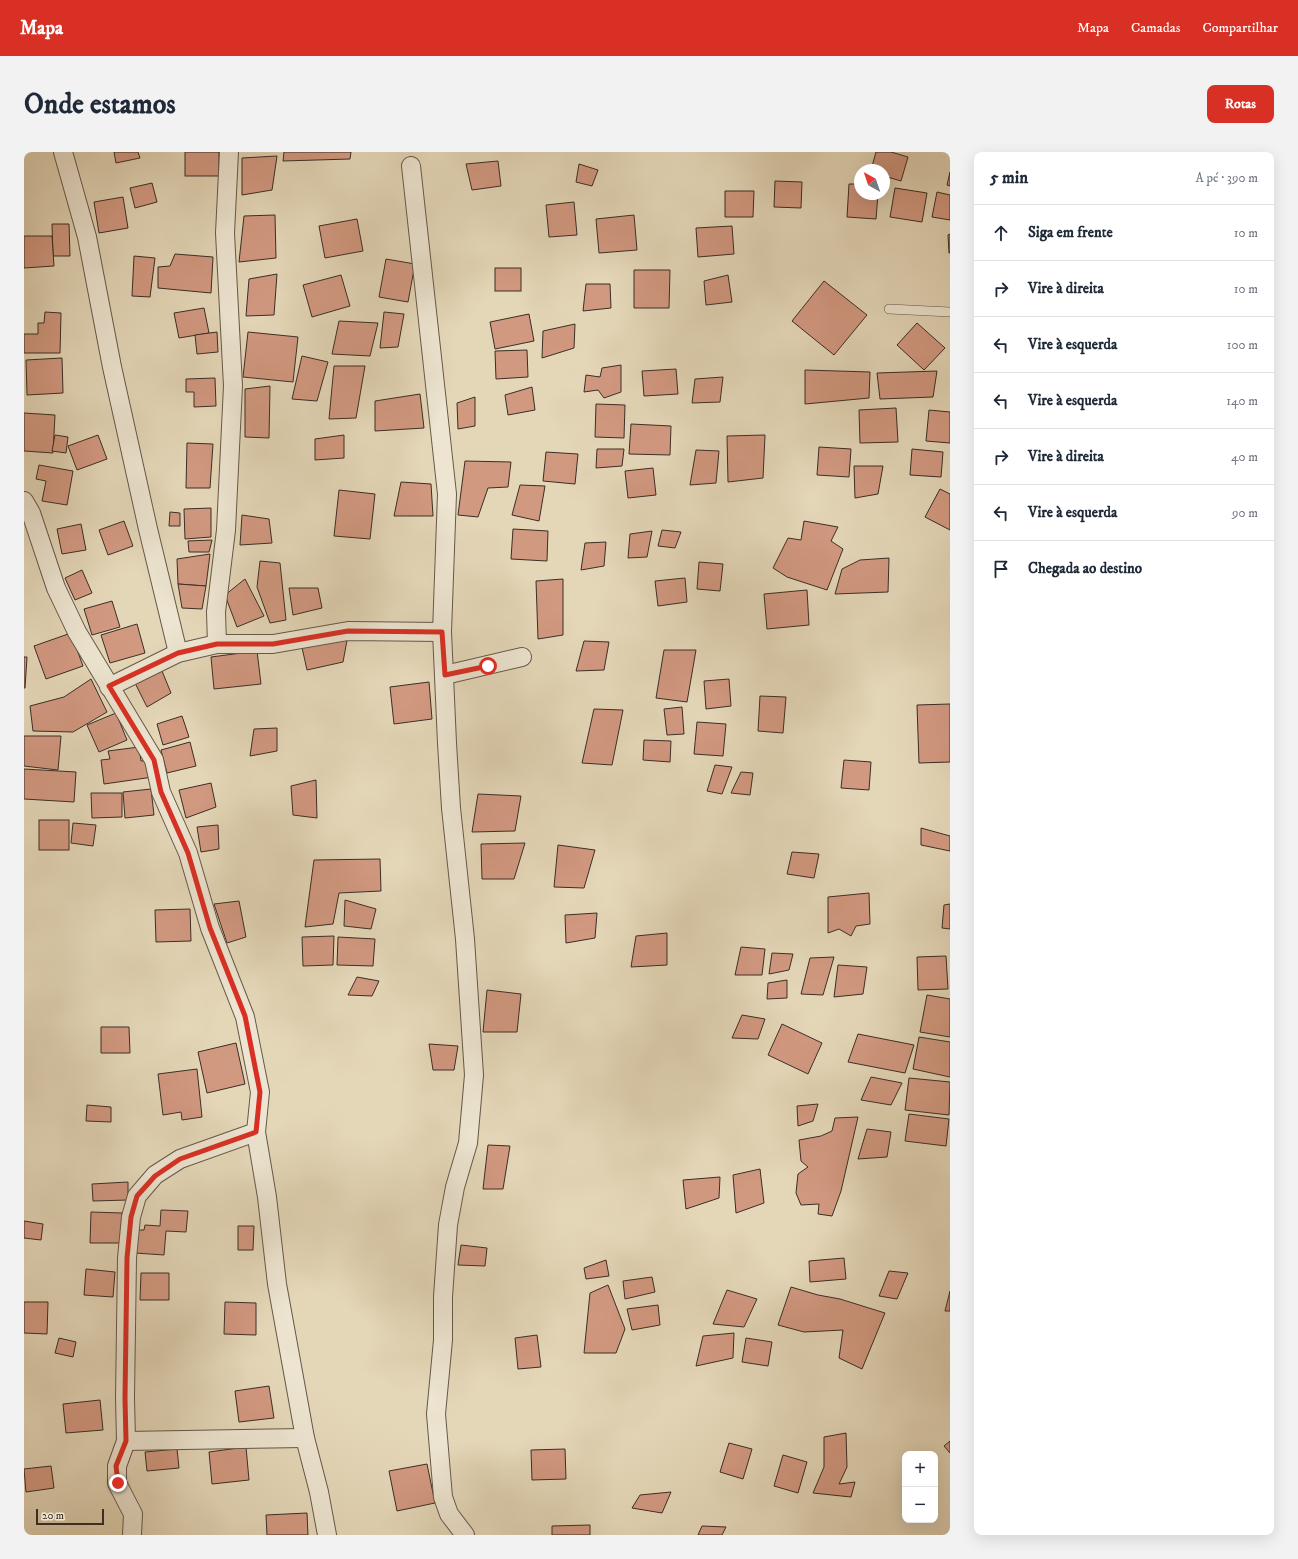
<!DOCTYPE html>
<html lang="pt">
<meta charset="utf-8">
<style>
:root{--surface:#fff;--page:#f2f2f3;--text:#1f2937;--muted:#747a83;--line:#e0e1e3;--accent:#d93025}
body{margin:0;font-family:"IM FELL DW Pica",serif;background:var(--page);color:var(--text)}
.controls{position:absolute;right:12px;bottom:12px;display:grid;overflow:hidden;border-radius:8px;box-shadow:0 4px 16px #0002}
.controls button{width:36px;height:36px;display:grid;place-items:center;padding:0;border:0;border-bottom:1px solid var(--line);background:var(--surface);color:var(--text);font:20px sans-serif}
.compass{position:absolute;left:830px;top:12px;width:36px;height:36px;border-radius:50%;background:var(--surface);box-shadow:0 4px 16px #0002;rotate:320deg}
.scale{position:absolute;left:12px;bottom:10px;width:68px;box-sizing:border-box;padding-left:4px;border:2px solid #3c2d25;border-top:0;font-size:11px;line-height:14px;white-space:nowrap;color:#3c2d25;-webkit-text-stroke:3px #ede5d1;paint-order:stroke}
.stop{position:absolute;width:12px;height:12px;margin:-9px;border:3px solid #d93025;border-radius:50%;background:#fff}
.stop.end{background:#d93025;border-color:#fff;box-shadow:0 1px 4px #0008}
.list{margin:0;padding:0;list-style:none}
h2{display:flex;justify-content:space-between;align-items:center;height:52px;margin:0;padding:0 16px;font-size:17px}
h2 small{font-size:13px;font-weight:400;color:var(--muted)}
.list li{display:grid;grid-template-columns:26px 1fr auto;gap:12px;align-items:center;box-sizing:border-box;height:56px;padding:0 16px;border-top:1px solid var(--line)}
.list b{display:block;font-size:15px;white-space:nowrap}
.list em{font-size:13px;font-style:normal;color:var(--muted)}
.icon{flex:none;width:22px;height:22px;fill:none;stroke:currentColor;stroke-width:2;stroke-linecap:round;stroke-linejoin:round}
.map{position:relative;flex:none;width:926px;height:1383px;overflow:hidden;border-radius:8px}
header{display:flex;align-items:center;gap:24px;box-sizing:border-box;height:56px;padding:0 20px;background:var(--accent);color:#fff}
header strong{font-size:19px}
nav{display:flex;gap:22px;margin-inline-start:auto;font-size:14px}
.intro{display:flex;align-items:center;justify-content:space-between;box-sizing:border-box;height:96px;padding:0 24px}
h1{margin:0;font-size:28px}
.button{padding:10px 18px;border-radius:8px;background:var(--accent);color:#fff;font-size:14px;font-weight:700}
main{display:flex;gap:24px;padding:0 24px}
aside{flex:1;background:var(--surface);border-radius:8px;box-shadow:0 4px 16px #0002}
.map>svg:first-child{display:block}
.building{fill:#d29981;stroke:#3c2d25}
.lines{fill:none;stroke-linecap:round;stroke-linejoin:round}
.lane-casing{stroke:#66584a;stroke-width:10}
.street-casing{stroke:#66584a;stroke-width:20}
.lane{stroke:#ede5d1;stroke-width:9}
.street{stroke:#ede5d1;stroke-width:18}
.route{stroke:#d93025;stroke-width:5}
</style>
<header>
<strong>Mapa</strong>
<nav><a>Mapa</a><a>Camadas</a><a>Compartilhar</a></nav>
</header>
<div class="intro"><h1>Onde estamos</h1><a class="button">Rotas</a></div>
<main>
<div class="map">
<svg width="926" height="1383" viewBox="0 0 926 1383">
<rect width="100%" height="100%" fill="#e4d7b8"/>
<filter id="stains"><feTurbulence type="fractalNoise" baseFrequency=".005" numOctaves="4"/><feColorMatrix values="0 0 0 0 .2 0 0 0 0 .09 0 0 0 0 .02 0 0 0 .5 -.17"/></filter>
<radialGradient id="worn" r=".72"><stop offset=".6" stop-color="#630" stop-opacity="0"/><stop offset="1" stop-color="#630" stop-opacity=".3"/></radialGradient>
<g class="building">
<path d="M90,0H114L116,6L92,11Z"/>
<rect x="161" y="0" width="34" height="24"/>
<path d="M260,0H327L326,7L259,9Z"/>
<path d="M852,0H867L884,5L877,29L860,24V18H847Z"/>
<path d="M253,4L248,38L218,43V6Z"/>
<path d="M474,9L477,34L448,38L442,12Z"/>
<path d="M555,12L574,18L568,34L552,30Z"/>
<path d="M926,20V34L923,33Z"/>
<path d="M751,29L778,30L777,56L750,55Z"/>
<path d="M128,31L133,50L111,56L106,36Z"/>
<path d="M825,32H836V42H854L852,67L823,65Z"/>
<path d="M871,36L903,41L898,70L866,65Z"/>
<path d="M701,39H730L729,65H701Z"/>
<path d="M913,40L926,43V68L908,65Z"/>
<path d="M99,45L104,76L75,81L70,50Z"/>
<path d="M550,50L553,83L525,85L522,53Z"/>
<path d="M251,63L252,106L215,110L220,64Z"/>
<path d="M610,63L613,98L575,101L572,67Z"/>
<path d="M333,67L339,99L301,106L295,74Z"/>
<path d="M28,72H45L46,104H29Z"/>
<path d="M708,74L710,102L674,105L672,76Z"/>
<path d="M926,82V101H925L924,83Z"/>
<path d="M0,84H28L30,114L0,116Z"/>
<path d="M151,102L189,105L187,141L134,136V115L146,114Z"/>
<path d="M110,104L131,106L126,145L108,144Z"/>
<path d="M362,107L391,112L384,150L355,145Z"/>
<rect x="471" y="116" width="26" height="23"/>
<path d="M610,118H646L645,156H610Z"/>
<path d="M253,122L250,163L222,164L225,127Z"/>
<path d="M317,123L326,154L288,165L279,133Z"/>
<path d="M704,123L708,150L682,153L680,129Z"/>
<path d="M800,129L843,163L810,203L768,169Z"/>
<path d="M562,132H586L587,156L559,159Z"/>
<path d="M180,156L185,181L155,186L150,161Z"/>
<path d="M21,160L37,161L36,201H0V182H14V171H20Z"/>
<path d="M360,160L380,162L374,195L356,196Z"/>
<path d="M505,162L510,189L471,197L466,170Z"/>
<path d="M315,169L354,171L346,204L308,202Z"/>
<path d="M893,171L921,196L900,218L873,193Z"/>
<path d="M551,172L550,196L518,206L519,179Z"/>
<path d="M193,180L194,200L173,202L171,183Z"/>
<path d="M224,180L274,185L269,230L219,225Z"/>
<path d="M503,198L504,225L472,227L471,199Z"/>
<path d="M278,204L304,210L293,249L268,247Z"/>
<path d="M38,206L39,241L3,243L2,208Z"/>
<path d="M597,213V240L580,246L574,238L560,240L562,223L576,225L578,216Z"/>
<path d="M310,214H341L332,266L305,267Z"/>
<path d="M652,217L654,242L620,244L618,219Z"/>
<path d="M781,218L846,220L845,246L781,252Z"/>
<path d="M913,219L909,245L856,247L853,221Z"/>
<path d="M699,225L696,250L668,251L671,227Z"/>
<path d="M191,226L192,254L170,255V240H162V227Z"/>
<path d="M246,234L245,286L221,285V237Z"/>
<path d="M508,235L511,258L484,263L481,243Z"/>
<path d="M396,242L400,276L351,279V249Z"/>
<path d="M451,245V274L434,277L433,251Z"/>
<path d="M572,252L601,253L600,286L571,285Z"/>
<path d="M872,256L874,290L836,291L835,258Z"/>
<path d="M905,258L926,260V291L902,289Z"/>
<path d="M0,261L31,263L29,301L0,299Z"/>
<path d="M607,272L647,274L646,303L605,302Z"/>
<path d="M31,283L44,285L42,301L28,299Z"/>
<path d="M74,283L83,307L53,318L44,294Z"/>
<path d="M320,283V306L291,308V287Z"/>
<path d="M741,283L739,326L704,330L703,284Z"/>
<path d="M163,291L189,292L186,336H162Z"/>
<path d="M795,295L827,297L825,325L793,323Z"/>
<path d="M573,297H600L598,314L572,316Z"/>
<path d="M888,297L919,300L917,325L886,323Z"/>
<path d="M672,298L695,299L692,331L666,333Z"/>
<path d="M522,300L554,302L551,332L519,329Z"/>
<path d="M441,309L487,310L484,335L464,336L454,365L434,363Z"/>
<path d="M15,313L49,319L43,353L18,349L22,329L12,327Z"/>
<path d="M830,314H859L854,342L831,346Z"/>
<path d="M629,316L632,343L604,346L601,319Z"/>
<path d="M377,330L407,332L409,364H370Z"/>
<path d="M496,333L521,334L515,369L488,363Z"/>
<path d="M916,337L926,342V378L901,365Z"/>
<path d="M315,338L351,342L346,387L310,384Z"/>
<path d="M187,356V385L161,387L160,357Z"/>
<path d="M146,360L156,361V374H145Z"/>
<path d="M218,363L245,367L248,391L216,393Z"/>
<path d="M100,369L109,394L84,403L75,378Z"/>
<path d="M780,369L814,375L807,389L819,397L803,438L763,425L749,416L764,386L777,388Z"/>
<path d="M57,372L62,398L38,402L33,377Z"/>
<path d="M489,377L524,379L523,409L487,407Z"/>
<path d="M638,378L657,380L651,396L634,394Z"/>
<path d="M628,379L623,405L604,406L606,382Z"/>
<path d="M188,388L185,400H165L164,389Z"/>
<path d="M582,390L580,414L557,418L561,391Z"/>
<path d="M186,402L182,434L154,432L153,407Z"/>
<path d="M865,406L864,440L811,442L818,417L836,408Z"/>
<path d="M236,409L256,411L262,468L246,471L233,435Z"/>
<path d="M675,410L699,412L696,439L673,437Z"/>
<path d="M58,418L68,441L51,448L41,426Z"/>
<path d="M661,426L663,450L634,454L631,429Z"/>
<path d="M221,427L240,464L213,475L201,443Z"/>
<path d="M539,427V483L514,487L512,429Z"/>
<path d="M154,432L182,434L178,457L158,456Z"/>
<path d="M265,436H294L298,456L269,463Z"/>
<path d="M783,438L785,473L743,477L740,442Z"/>
<path d="M88,449L96,475L68,483L60,457Z"/>
<path d="M113,472L121,501L86,511L77,483Z"/>
<path d="M47,481L59,514L22,527L10,494Z"/>
<path d="M324,483L319,510L283,518L277,491Z"/>
<path d="M560,489L585,490L580,518L552,519Z"/>
<path d="M640,498H672L663,550L632,546Z"/>
<path d="M233,499L237,532L190,537L187,505Z"/>
<path d="M0,505H3L1,536H0Z"/>
<path d="M136,514L147,541L123,555L109,527Z"/>
<path d="M67,527L83,560L49,580L9,579L6,554L40,545Z"/>
<path d="M705,527L707,554L682,557L680,529Z"/>
<path d="M405,530L408,567L370,572L366,535Z"/>
<path d="M736,544L762,545L759,581L734,579Z"/>
<path d="M926,552V610L895,611L893,553Z"/>
<path d="M658,555L660,582L643,583L640,557Z"/>
<path d="M570,557L599,558L588,613L558,611Z"/>
<path d="M92,561L103,588L75,600L63,573Z"/>
<path d="M158,564L165,585L139,593L133,572Z"/>
<path d="M673,570L702,572L699,604L670,602Z"/>
<path d="M253,576V599L226,604L230,577Z"/>
<path d="M0,584H37L34,618L0,614Z"/>
<path d="M620,588L647,589L646,610L619,608Z"/>
<path d="M166,590L172,614L143,621L137,598Z"/>
<path d="M115,595L117,609L127,608L129,625L80,632L77,608L86,607L84,599Z"/>
<path d="M820,608L847,610L845,638L817,636Z"/>
<path d="M691,613L708,615L698,642L683,639Z"/>
<path d="M0,617L52,620L50,650L0,647Z"/>
<path d="M717,620L729,621L726,643L707,641Z"/>
<path d="M292,628L293,666L269,663L267,634Z"/>
<path d="M187,631L192,655L162,666L155,638Z"/>
<path d="M127,637L130,663L101,666L99,640Z"/>
<path d="M67,641H98V665L68,666Z"/>
<path d="M454,642L497,644L491,679L448,680Z"/>
<rect x="15" y="668" width="30" height="30"/>
<path d="M49,671L72,673L69,694L47,691Z"/>
<path d="M194,673L195,697L177,700L173,675Z"/>
<path d="M897,676L926,684V699L897,693Z"/>
<path d="M501,691L490,727H458L457,692Z"/>
<path d="M534,693L571,698L560,736L530,735Z"/>
<path d="M768,700L795,702L790,726L763,722Z"/>
<path d="M356,707L357,739L315,741L309,772L281,775L290,708Z"/>
<path d="M845,741L846,772L832,774L827,784L815,777L804,781V745Z"/>
<path d="M321,748L352,757L347,777L320,774Z"/>
<path d="M215,749L222,785L203,791L190,752Z"/>
<path d="M926,752V777L918,776L920,753Z"/>
<path d="M166,757L167,789L132,790L131,758Z"/>
<path d="M573,761L571,786L542,791L541,763Z"/>
<path d="M643,781V813L607,815L612,784Z"/>
<path d="M310,784L309,813L279,814L278,785Z"/>
<path d="M314,785L351,787L349,814L313,813Z"/>
<path d="M717,795L741,797L738,823H711Z"/>
<path d="M748,801L769,802L765,818L745,822Z"/>
<path d="M922,804L924,837L894,838L893,805Z"/>
<path d="M810,805L799,843L777,842L786,806Z"/>
<path d="M814,813L843,815L839,842L810,845Z"/>
<path d="M333,825L355,829L348,844L324,843Z"/>
<path d="M763,828V846L743,847L744,831Z"/>
<path d="M463,838L497,842L493,880H459Z"/>
<path d="M903,843L926,847V885L896,880Z"/>
<path d="M718,863L741,867L734,887L708,886Z"/>
<path d="M758,872L798,891L784,922L744,903Z"/>
<path d="M77,875H105L106,901H77Z"/>
<path d="M834,882L890,893L881,921L824,910Z"/>
<path d="M895,885L926,890V925L889,917Z"/>
<path d="M212,891L221,932L183,941L174,900Z"/>
<path d="M405,892L434,894L430,918H409Z"/>
<path d="M173,917L178,965L158,968L157,960L139,963L134,922Z"/>
<path d="M847,925L878,931L867,953L837,948Z"/>
<path d="M885,926L926,930L925,963L881,958Z"/>
<path d="M794,952L789,969L774,974L773,954Z"/>
<path d="M63,953L87,955V970L62,969Z"/>
<path d="M885,962L925,967L922,994L881,989Z"/>
<path d="M834,965L817,1039L808,1064L794,1062L795,1052L777,1053L772,1041L774,1022L784,1015L777,1009L775,988L797,984L808,979L811,966Z"/>
<path d="M843,977L867,980L863,1005L834,1007Z"/>
<path d="M464,993L486,994L479,1037H459Z"/>
<path d="M736,1017L740,1051L712,1061L709,1023Z"/>
<path d="M696,1025L695,1046L662,1057L659,1028Z"/>
<path d="M104,1030V1048L69,1049L68,1032Z"/>
<path d="M137,1058L164,1059L162,1080L142,1079L140,1103L111,1101L113,1078H120L121,1073L136,1074Z"/>
<path d="M67,1060L98,1061L97,1091H66Z"/>
<path d="M0,1069L19,1072L17,1088L0,1086Z"/>
<path d="M214,1074H230L229,1098H214Z"/>
<path d="M437,1093L463,1096L461,1114L434,1113Z"/>
<path d="M820,1106L822,1127L786,1130L785,1109Z"/>
<path d="M582,1108L585,1124L562,1127L560,1116Z"/>
<path d="M62,1117L91,1120L89,1145L60,1143Z"/>
<path d="M865,1119L884,1121L873,1147L855,1144Z"/>
<path d="M117,1121H145V1148H116Z"/>
<path d="M628,1125L631,1140L601,1147L599,1129Z"/>
<path d="M584,1133L601,1177L592,1201H560L566,1141Z"/>
<path d="M767,1135L794,1143L816,1147L861,1161L838,1217L815,1206L819,1178L780,1180L754,1173Z"/>
<path d="M703,1138L733,1147L720,1175L689,1172Z"/>
<path d="M926,1139V1159H921Z"/>
<path d="M0,1150H24L23,1182L0,1181Z"/>
<path d="M201,1150L232,1151V1183L200,1182Z"/>
<path d="M634,1153L636,1173L608,1178L603,1157Z"/>
<path d="M710,1181L709,1206L672,1214L679,1184Z"/>
<path d="M513,1183L517,1215L494,1217L491,1186Z"/>
<path d="M35,1186L52,1190L49,1205L31,1201Z"/>
<path d="M722,1186L748,1190L744,1214L718,1210Z"/>
<path d="M245,1234L250,1266L215,1270L211,1239Z"/>
<path d="M76,1248L79,1278L42,1281L39,1252Z"/>
<path d="M822,1281L823,1315L815,1332L831,1330L827,1345L789,1341L800,1315V1285Z"/>
<path d="M926,1289V1301L920,1294Z"/>
<path d="M705,1291L728,1297L719,1327L696,1320Z"/>
<path d="M222,1295L225,1328L188,1332L185,1300Z"/>
<path d="M153,1297L155,1316L123,1319L121,1300Z"/>
<path d="M541,1297L542,1327L508,1328L507,1298Z"/>
<path d="M759,1303L783,1310L774,1341L750,1334Z"/>
<path d="M403,1312L411,1351L373,1359L365,1319Z"/>
<path d="M27,1314L30,1336L2,1340L0,1317Z"/>
<path d="M647,1340L638,1361L608,1356L616,1343Z"/>
<path d="M283,1361L284,1383H243L242,1363Z"/>
<path d="M566,1373V1383H528V1374Z"/>
<path d="M678,1374L702,1375L698,1383H674Z"/>
</g>
<g class="lines">
<defs>
<path id="lane" d="M865,157L926,160"/>
<g id="street">
<path d="M39,0L63,85L88,215L124,377L154,501"/>
<path d="M387,14L423,342L418,480L423,591L427,656L441,787L450,923L444,991L431,1035L424,1073L419,1145V1188L412,1262L419,1345L425,1362L441,1383"/>
<path d="M0,349L7,361L32,436L53,480L130,608L137,640L164,701L186,776L221,865L236,940L232,980L243,1045L253,1132L281,1286L295,1340L303,1383"/>
<path d="M193,492H249L324,479L418,480"/>
<path d="M421,523L498,505"/>
<path d="M85,535L154,501L193,492L192,460L202,378L209,234L201,81L205,0"/>
<path d="M102,1289L281,1286"/>
<path d="M108,1383L109,1362L93,1331V1314L102,1289L101,1246L103,1106L107,1065L113,1044L131,1023L156,1007L232,980"/>
</g>
</defs>
<use href="#lane" class="lane-casing"/>
<use href="#street" class="street-casing"/>
<use href="#lane" class="lane"/>
<use href="#street" class="street"/>
</g>
<g class="lines">
<path class="route" d="M94,1331L92,1314L102,1289L101,1246L103,1106L107,1065L113,1044L131,1024L156,1007L232,980L236,940L221,864L186,776L164,701L137,640L130,608L85,534L154,501L193,492H249L324,479L418,480L421,523L464,514"/>
</g>
<rect width="100%" height="100%" filter="url(#stains)"/>
<rect width="100%" height="100%" fill="url(#worn)"/>
</svg>
<div class="controls">
<button>+</button>
<button>−</button>
</div>
<svg class="compass" viewBox="-18 -18 36 36"><path d="M0-13l5 13h-10z" fill="#e53935"/><path d="M0 13l5-13h-10z" fill="#747a83"/></svg>
<div class="scale">20 m</div>
<div class="stop" style="left:464px;top:514px"></div>
<div class="stop end" style="left:94px;top:1331px"></div>
</div>
<aside>
<h2>5 min<small>A pé · 390 m</small></h2>
<ul class="list">
<li><svg class="icon" aria-label="ahead" viewBox="0 0 24 24"><path d="M12 20V5M6 11l6-6 6 6"/></svg><div><b>Siga em frente</b></div><em>10 m</em></li>
<li><svg class="icon" aria-label="right" viewBox="0 0 24 24"><path d="M7 20v-9h11M14 6l5 5-5 5"/></svg><div><b>Vire à direita</b></div><em>10 m</em></li>
<li><svg class="icon" aria-label="left" viewBox="0 0 24 24"><path d="M17 20v-9H6M10 6l-5 5 5 5"/></svg><div><b>Vire à esquerda</b></div><em>100 m</em></li>
<li><svg class="icon" aria-label="left" viewBox="0 0 24 24"><path d="M17 20v-9H6M10 6l-5 5 5 5"/></svg><div><b>Vire à esquerda</b></div><em>140 m</em></li>
<li><svg class="icon" aria-label="right" viewBox="0 0 24 24"><path d="M7 20v-9h11M14 6l5 5-5 5"/></svg><div><b>Vire à direita</b></div><em>40 m</em></li>
<li><svg class="icon" aria-label="left" viewBox="0 0 24 24"><path d="M17 20v-9H6M10 6l-5 5 5 5"/></svg><div><b>Vire à esquerda</b></div><em>90 m</em></li>
<li><svg class="icon" aria-label="arrive" viewBox="0 0 24 24"><path d="M6 21V4h12l-3 4 3 4H6"/></svg><div><b>Chegada ao destino</b></div></li>
</ul>
</aside>
</main>
